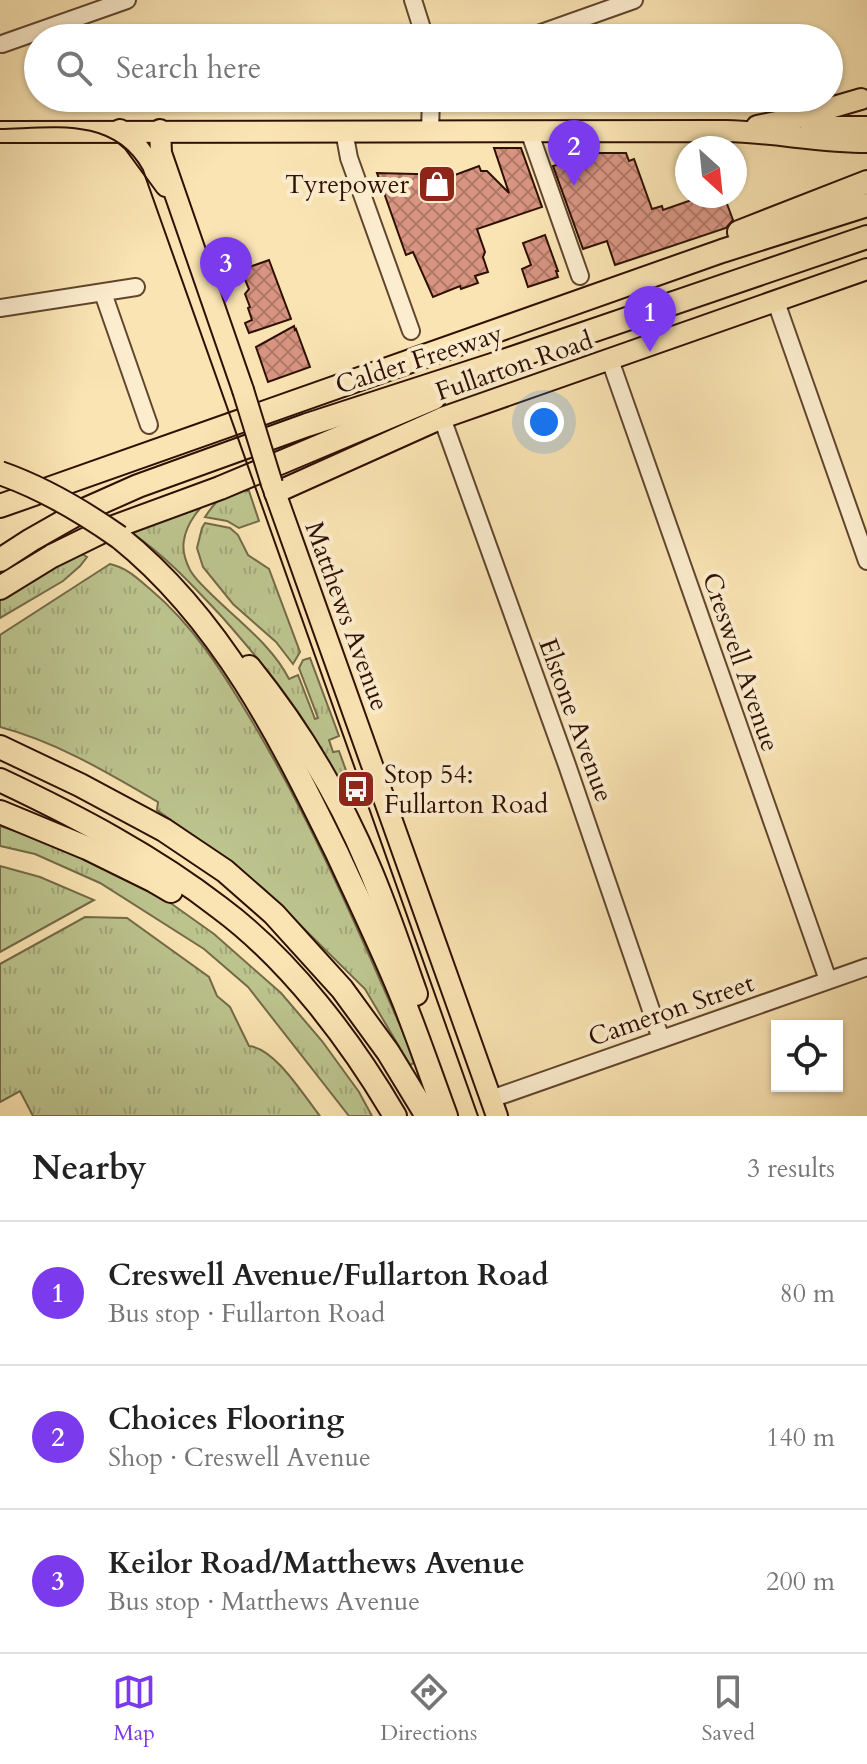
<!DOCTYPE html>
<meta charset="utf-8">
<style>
:root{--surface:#fff;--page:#f2f2f2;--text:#222;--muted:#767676;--line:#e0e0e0;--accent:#7c3aed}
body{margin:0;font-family:Cardo,serif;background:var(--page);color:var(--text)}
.controls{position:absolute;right:24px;bottom:24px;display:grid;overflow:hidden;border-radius:0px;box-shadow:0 2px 6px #0004}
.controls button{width:72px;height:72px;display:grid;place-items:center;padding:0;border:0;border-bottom:2px solid var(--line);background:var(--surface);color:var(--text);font:40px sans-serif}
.compass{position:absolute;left:675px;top:136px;width:72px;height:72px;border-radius:50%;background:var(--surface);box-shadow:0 2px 6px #0004;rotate:153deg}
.you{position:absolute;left:544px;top:422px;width:28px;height:28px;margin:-20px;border:6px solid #fff;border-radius:50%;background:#1a73e8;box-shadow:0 0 0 12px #1a73e833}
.badge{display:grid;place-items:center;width:52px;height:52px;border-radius:50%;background:var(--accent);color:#fff;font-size:26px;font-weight:700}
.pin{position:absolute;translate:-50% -66px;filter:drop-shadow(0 2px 4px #0008)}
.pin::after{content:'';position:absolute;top:42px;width:28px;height:24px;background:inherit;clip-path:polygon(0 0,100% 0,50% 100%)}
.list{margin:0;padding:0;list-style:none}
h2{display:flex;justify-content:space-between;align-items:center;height:104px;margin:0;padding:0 32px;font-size:34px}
h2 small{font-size:26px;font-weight:400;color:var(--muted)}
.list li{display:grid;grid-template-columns:52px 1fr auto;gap:24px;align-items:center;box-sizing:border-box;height:144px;padding:0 32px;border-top:2px solid var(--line)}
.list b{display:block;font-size:30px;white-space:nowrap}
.list p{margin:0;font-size:26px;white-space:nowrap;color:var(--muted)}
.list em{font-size:26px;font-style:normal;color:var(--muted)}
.icon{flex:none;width:44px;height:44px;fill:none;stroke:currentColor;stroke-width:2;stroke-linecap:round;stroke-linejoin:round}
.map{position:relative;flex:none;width:867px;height:1116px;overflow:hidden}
.search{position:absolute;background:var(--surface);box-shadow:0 2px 6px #0004;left:24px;right:24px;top:24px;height:88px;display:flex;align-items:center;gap:20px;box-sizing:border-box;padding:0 28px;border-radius:44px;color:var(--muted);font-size:30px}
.sheet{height:536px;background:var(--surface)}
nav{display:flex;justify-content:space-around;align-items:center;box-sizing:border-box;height:112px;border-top:2px solid var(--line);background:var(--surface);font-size:22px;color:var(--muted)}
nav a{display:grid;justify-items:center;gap:4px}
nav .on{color:var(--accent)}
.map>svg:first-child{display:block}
.grass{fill:url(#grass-tufts);stroke:#756a48;stroke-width:2}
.building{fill:url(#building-cross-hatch);stroke:#2e1002;stroke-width:2}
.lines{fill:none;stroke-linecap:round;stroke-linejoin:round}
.minor-casing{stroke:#61452e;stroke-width:20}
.major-casing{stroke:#2e1002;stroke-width:24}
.highway-casing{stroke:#2e1002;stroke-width:26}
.minor{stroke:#fcedce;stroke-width:16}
.major{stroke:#fae4b3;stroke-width:20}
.highway{stroke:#fae4b3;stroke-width:22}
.tram{stroke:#2e1002;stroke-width:2}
.major-bridge-casing{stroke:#2e1002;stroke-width:24;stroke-linecap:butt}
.highway-bridge-casing{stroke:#2e1002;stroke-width:26;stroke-linecap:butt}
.major-bridge{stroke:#fae4b3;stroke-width:20}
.highway-bridge{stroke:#fae4b3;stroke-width:22}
.labels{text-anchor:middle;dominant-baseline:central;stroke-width:8;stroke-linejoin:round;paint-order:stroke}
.poi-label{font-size:26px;fill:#2e1002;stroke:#fcedce;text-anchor:end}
.street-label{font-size:26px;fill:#2e1002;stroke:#fcedce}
</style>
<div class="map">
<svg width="867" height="1116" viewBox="0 0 867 1116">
<defs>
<pattern id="grass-tufts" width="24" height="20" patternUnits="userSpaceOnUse" patternTransform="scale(2)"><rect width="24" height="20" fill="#bcc48e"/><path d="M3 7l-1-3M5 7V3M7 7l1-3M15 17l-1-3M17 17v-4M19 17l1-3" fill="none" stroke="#a2a779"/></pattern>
<pattern id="building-cross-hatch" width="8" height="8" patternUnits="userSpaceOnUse" patternTransform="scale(2)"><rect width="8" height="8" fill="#d89582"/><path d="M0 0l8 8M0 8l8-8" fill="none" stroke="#b07868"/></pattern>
</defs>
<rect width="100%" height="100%" fill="#fae4b3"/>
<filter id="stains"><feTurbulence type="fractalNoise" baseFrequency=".0025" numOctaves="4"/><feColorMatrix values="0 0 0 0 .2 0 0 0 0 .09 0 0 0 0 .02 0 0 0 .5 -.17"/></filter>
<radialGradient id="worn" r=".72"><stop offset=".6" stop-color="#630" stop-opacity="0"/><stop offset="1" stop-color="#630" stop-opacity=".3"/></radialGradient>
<g class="grass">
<path d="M244,484L247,491H249L259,521L239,528L227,521L205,517C217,499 224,493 244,484Z"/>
<path d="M213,494C201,507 187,521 184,540C182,550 186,562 190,570C195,579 203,586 210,593C237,620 272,645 289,679L298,675L315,719L318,718L299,668L303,660L310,658L339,736L329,740L333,752L339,751L348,776L335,781C330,770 326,758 320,747C294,701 258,658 223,618C195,588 166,556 132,533L138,528Z"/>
<path d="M205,523L230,528L238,535L248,555L269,569L300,652L293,664L276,642L233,604L203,567L197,548L202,528Z"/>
<path d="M74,549L87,557L80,566L63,581L0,618V591Z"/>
<path d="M110,564C127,568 137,578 150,589C193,625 222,671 250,718C316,828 365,946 416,1062L410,1065L365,989L265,890L227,860L157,810L158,802C108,773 57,742 0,727V635Z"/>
<path d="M0,826L58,846L162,897L214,934L281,993L322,1041L359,1092L372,1116H349L248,987L204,949L100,883L35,854L0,846Z"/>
<path d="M0,866L40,877L94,900L0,952Z"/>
<path d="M85,917L127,918L209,977L217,996L230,1007L249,1046C275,1048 304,1096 320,1116H33L20,1091L0,1102V964Z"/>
</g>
<g class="building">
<path d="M450,98H516V109L450,107Z"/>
<path d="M553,98H595V109L553,108Z"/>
<path d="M494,148H521L542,207L477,229L485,252L483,257L488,272L475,276L478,283L461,289L460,286L433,297L413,252L406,255L377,173L455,175L479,166L481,171H487L509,193Z"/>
<path d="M586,153H626L629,161L634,159L652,209L662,206L663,210L703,196H724L733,220L726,228L615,265L607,241L583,249L553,166L585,155Z"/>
<path d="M545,235L558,271H556L558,277L528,287L522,269L531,265L523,243Z"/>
<path d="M269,260L291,319L249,333L245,323L252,320L248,308L250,307L245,294L249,289L241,270Z"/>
<path d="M294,326L295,330L296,329L310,367L268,382L256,347Z"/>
</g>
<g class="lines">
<defs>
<g id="minor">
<path d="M413,0L425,38"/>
<path d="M527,38L634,0"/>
<path d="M2,44L127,0"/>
<path d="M344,131L349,158L411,331"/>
<path d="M430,131L431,98"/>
<path d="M529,131L580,276"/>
<path d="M103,293L149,425"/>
<path d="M776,302L867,561"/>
<path d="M0,308L136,287"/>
<path d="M610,360L828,980"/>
<path d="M442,418L567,765L661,1039"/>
<path d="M491,1099L867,967"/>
</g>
<g id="major">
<path d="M757,126L796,118L861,99"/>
<path d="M811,127H867"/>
<path d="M120,130L133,141L166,186"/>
<path d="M160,130L161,153L243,390"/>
<path d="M0,132L726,131C773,132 820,142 867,142"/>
<path d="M272,484L497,1116"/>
<path d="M275,493L442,418L867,269"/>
</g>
<g id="highway">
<path d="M739,232L867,182"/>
<path d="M0,506L722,251L867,205"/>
<path d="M119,537C222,620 280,737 337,853C360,903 384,952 404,1002C419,1040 432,1078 446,1116"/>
<path d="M0,560L31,540L84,510L138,486L307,425L492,365L867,237"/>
<path d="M0,588L52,556L103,531L220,488L434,398"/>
<path d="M249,667C298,728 339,795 369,867C387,909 401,952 416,994"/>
<path d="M0,747L80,785L164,830L225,871L274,914L342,989L388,1052L427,1116"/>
<path d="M0,780C76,816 153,856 220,908C290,960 351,1041 395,1116"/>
<path d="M0,812L87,848L154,881L171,891"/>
</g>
</defs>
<use href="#minor" class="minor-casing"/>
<use href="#major" class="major-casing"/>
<use href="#highway" class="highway-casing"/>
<use href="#minor" class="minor"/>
<use href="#major" class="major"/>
<use href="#highway" class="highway"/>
<path class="tram" d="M0,129C52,128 113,116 143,170L478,1116"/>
<defs>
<path id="major-bridge" d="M243,390L272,484"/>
<path id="highway-bridge" d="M0,473C43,488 82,511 119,537"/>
</defs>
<use href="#major-bridge" class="major-bridge-casing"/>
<use href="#highway-bridge" class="highway-bridge-casing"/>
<use href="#major-bridge" class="major-bridge"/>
<use href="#highway-bridge" class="highway-bridge"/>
</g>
<defs>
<symbol id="shop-square" viewBox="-11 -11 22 22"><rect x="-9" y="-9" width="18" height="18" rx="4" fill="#8f2418" stroke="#fcedce"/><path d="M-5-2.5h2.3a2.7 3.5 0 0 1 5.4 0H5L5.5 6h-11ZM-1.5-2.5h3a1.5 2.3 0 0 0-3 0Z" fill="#fff"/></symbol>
<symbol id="bus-square" viewBox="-11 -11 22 22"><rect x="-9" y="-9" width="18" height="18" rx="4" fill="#8f2418" stroke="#fcedce"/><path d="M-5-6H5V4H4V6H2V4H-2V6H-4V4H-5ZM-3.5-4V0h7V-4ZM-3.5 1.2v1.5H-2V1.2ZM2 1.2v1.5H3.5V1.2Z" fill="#fff"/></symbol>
</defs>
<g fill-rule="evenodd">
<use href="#shop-square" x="415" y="162" width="44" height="44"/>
<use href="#bus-square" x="334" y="767" width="44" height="44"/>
</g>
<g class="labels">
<g class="poi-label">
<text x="409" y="184">Tyrepower</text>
<text x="384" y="774" text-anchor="start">Stop 54:<tspan x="384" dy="30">Fullarton Road</tspan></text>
</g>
<g class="street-label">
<text transform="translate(419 359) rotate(-18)">Calder Freeway</text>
<text transform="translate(514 366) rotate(-19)">Fullarton Road</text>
<text transform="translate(347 616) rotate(70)">Matthews Avenue</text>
<text transform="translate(741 662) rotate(71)">Creswell Avenue</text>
<text transform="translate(576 720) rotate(70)">Elstone Avenue</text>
<text transform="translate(671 1010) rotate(-19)">Cameron Street</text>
</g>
</g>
<rect width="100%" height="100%" filter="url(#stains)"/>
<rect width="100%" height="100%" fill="url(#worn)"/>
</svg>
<div class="controls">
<button><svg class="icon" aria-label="locate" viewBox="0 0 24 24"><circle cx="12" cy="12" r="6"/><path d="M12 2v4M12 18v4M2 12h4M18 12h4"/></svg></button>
</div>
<svg class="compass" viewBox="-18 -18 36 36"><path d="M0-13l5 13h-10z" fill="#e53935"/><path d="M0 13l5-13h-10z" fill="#767676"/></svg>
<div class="you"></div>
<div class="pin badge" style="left:650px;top:352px">1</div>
<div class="pin badge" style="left:574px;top:186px">2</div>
<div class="pin badge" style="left:226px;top:303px">3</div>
<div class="search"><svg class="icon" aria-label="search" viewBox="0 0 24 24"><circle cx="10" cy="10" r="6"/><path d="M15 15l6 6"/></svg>Search here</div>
</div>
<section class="sheet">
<h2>Nearby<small>3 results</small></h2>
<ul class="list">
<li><span class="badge">1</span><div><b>Creswell Avenue/Fullarton Road</b><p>Bus stop · Fullarton Road</p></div><em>80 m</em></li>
<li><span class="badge">2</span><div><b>Choices Flooring</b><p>Shop · Creswell Avenue</p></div><em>140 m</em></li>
<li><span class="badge">3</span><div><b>Keilor Road/Matthews Avenue</b><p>Bus stop · Matthews Avenue</p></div><em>200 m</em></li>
</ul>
</section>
<nav>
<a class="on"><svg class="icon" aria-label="map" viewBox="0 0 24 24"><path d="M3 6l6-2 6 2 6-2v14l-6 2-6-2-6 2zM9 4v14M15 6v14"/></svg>Map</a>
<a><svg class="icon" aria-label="directions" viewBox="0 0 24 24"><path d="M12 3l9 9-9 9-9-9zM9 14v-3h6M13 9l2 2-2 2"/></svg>Directions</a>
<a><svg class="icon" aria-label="saved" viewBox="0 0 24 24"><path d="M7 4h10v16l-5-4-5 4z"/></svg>Saved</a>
</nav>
